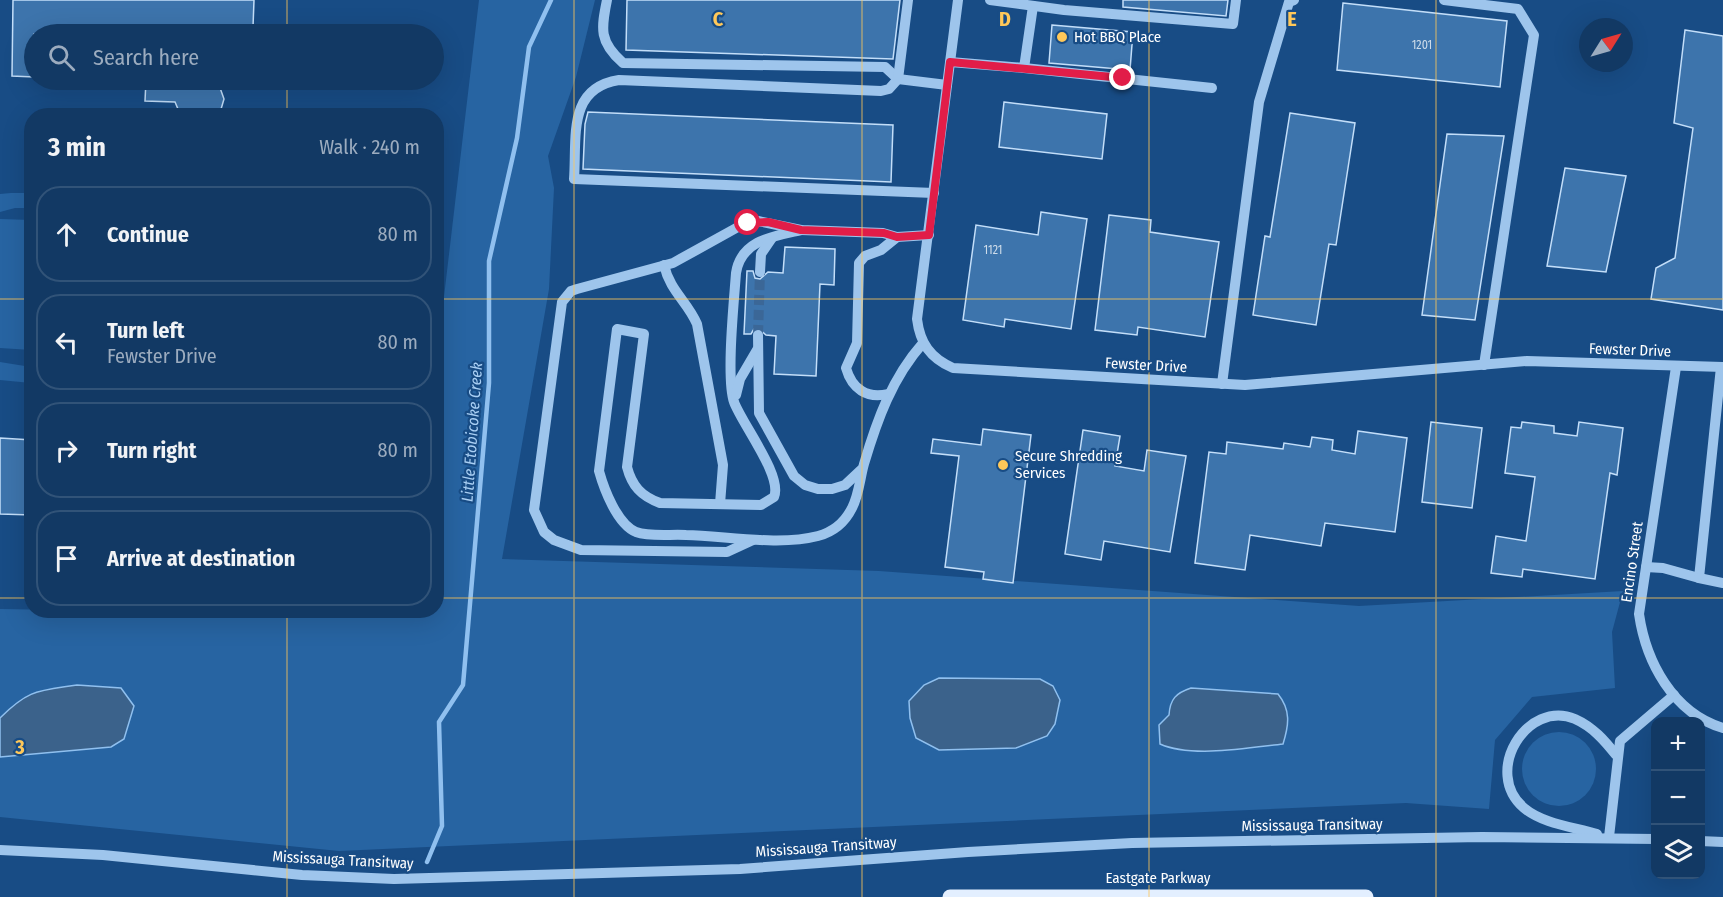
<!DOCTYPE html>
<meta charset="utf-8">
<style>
:root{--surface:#123964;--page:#1b406a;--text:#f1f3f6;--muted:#9cacbf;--line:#315378}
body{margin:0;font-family:"Fira Sans Condensed",sans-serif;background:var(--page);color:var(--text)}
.controls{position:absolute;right:18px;bottom:18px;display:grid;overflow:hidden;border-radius:12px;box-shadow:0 6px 24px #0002}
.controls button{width:54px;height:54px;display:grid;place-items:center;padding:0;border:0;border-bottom:2px solid var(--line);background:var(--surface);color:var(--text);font:30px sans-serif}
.compass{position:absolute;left:1579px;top:18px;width:54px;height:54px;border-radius:50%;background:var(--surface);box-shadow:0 6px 24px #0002;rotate:53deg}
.stop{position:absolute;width:18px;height:18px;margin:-14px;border:4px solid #e11d48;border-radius:50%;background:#fff}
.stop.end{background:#e11d48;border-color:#fff;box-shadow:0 2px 6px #0008}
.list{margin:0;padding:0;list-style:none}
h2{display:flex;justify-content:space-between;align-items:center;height:78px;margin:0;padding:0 24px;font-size:26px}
h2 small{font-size:20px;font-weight:400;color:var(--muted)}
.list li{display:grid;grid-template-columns:39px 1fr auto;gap:18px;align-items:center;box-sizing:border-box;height:96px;margin:0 12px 12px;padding:0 12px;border:2px solid var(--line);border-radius:24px}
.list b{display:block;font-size:22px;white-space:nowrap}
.list p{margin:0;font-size:20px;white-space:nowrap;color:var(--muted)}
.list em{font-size:20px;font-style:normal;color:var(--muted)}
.icon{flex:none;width:33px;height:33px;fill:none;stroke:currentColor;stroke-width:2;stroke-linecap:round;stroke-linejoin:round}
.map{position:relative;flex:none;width:1723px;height:897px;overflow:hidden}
.search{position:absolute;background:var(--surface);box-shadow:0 6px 24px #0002;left:24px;top:24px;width:420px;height:66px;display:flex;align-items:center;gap:15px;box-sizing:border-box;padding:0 21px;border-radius:33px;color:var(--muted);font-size:22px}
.panel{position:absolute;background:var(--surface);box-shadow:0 6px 24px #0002;left:24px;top:108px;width:420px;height:510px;border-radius:24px}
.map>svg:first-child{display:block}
.green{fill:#2764a2}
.water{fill:#3b628b;stroke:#90c0ef;stroke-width:1.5}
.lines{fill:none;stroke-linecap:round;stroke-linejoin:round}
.stream{stroke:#90c0ef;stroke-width:4.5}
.building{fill:#3d74ac;stroke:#c3def9;stroke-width:1.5}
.minor-tunnel{stroke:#3b6797;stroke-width:10;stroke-dasharray:10 5;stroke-linecap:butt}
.minor{stroke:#9ec5ec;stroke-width:10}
.major{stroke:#e3efff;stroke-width:15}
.route{stroke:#e11d48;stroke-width:8}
.grid{fill:none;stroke:#ffc859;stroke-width:1.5;stroke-opacity:0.55}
.poi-dot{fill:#ffc859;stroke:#184c85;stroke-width:2}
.labels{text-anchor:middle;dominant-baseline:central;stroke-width:4.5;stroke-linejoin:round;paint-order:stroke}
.number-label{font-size:12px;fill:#cedcea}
.poi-label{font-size:15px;fill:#fff;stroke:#184c85;text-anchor:start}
.street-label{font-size:15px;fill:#fff;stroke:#184c85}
.water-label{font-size:16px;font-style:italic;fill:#a9cff4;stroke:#184c85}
.grid-label{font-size:20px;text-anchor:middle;font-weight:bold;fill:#ffc859;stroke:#184c85;stroke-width:4.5;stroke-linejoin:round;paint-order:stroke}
</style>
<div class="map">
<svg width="1723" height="897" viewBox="0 0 1723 897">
<rect width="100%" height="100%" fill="#184c85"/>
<g class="green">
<path d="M479,0H595L576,77L548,156L554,188L549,289L502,559L879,571L1359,606L1623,591L1612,632L1615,688L1532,697L1495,740L1489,809L1406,803L339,851L0,817V609L296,614L297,610H436L437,356Z"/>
<path d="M11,193H31V208H15L0,212V194Z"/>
<path d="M0,219L31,220V350L0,348Z"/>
<path d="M0,362L31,367V383L0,380Z"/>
<circle cx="1559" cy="769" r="37"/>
</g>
<g class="water">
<path d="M939,678L1040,679L1053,686L1060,700L1055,724L1047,736L1016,748L939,750L916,738L910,718L909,701L924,685Z"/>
<path d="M77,685L121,688L134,706L124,739L111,747L0,757V718C29,689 38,691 77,685Z"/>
<path d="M1191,688L1278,694C1291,710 1289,725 1283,744C1248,748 1191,758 1160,744L1159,725L1169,715C1170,699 1176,693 1191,688Z"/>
</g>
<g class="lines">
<path class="stream" d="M427,862L442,826L439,722L463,685L489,383V261L517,138L529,47L551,0"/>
</g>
<g class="building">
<path d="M13,0H254L253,27H245V34H34V77L12,76Z"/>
<path d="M627,0H900L893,59L626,50Z"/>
<path d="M1123,0H1228L1226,16L1123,7Z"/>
<path d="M1343,3L1507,21L1500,87L1337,70Z"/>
<path d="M1052,25L1133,32L1130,70L1049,63Z"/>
<path d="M1685,30L1723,36V310L1651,299L1656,268L1675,258L1693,128L1674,123Z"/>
<path d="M146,80H213L219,85L224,99L219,116H181L175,102L145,101Z"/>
<path d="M1004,102L1107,114L1102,159L999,147Z"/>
<path d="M588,112L893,125L891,182L583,169L585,124Z"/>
<path d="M1290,113L1355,123L1336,245L1329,244L1316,325L1253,315L1265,236L1270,237Z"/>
<path d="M1447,134L1504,136L1475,320L1422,315Z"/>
<path d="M1565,168L1626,176L1606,272L1547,266Z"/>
<path d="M1041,212L1087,219L1071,329L1005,319L1004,327L963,320L976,225L1038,235Z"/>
<path d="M1109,215L1151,220L1150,232L1219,242L1205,337L1138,327L1137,335L1095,330Z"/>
<path d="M785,247L835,249L834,285L820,284L816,376L774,374L776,336L766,335L758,328L754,329L751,334H744L747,271H753L755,278L760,279L768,272L783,273Z"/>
<path d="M1431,422L1482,428L1472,508L1422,502Z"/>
<path d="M1522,422L1554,426V433L1577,436L1579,422L1623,428L1617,475L1610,473L1595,579L1523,569L1522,577L1491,573L1496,536L1526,541L1535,477L1505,473L1511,427L1521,428Z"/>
<path d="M983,429L1031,435L1013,583L983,579L984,572L945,567L959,456L931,453L933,439L981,445Z"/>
<path d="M1083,430L1120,436L1115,466L1144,471L1147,450L1186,456L1170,552L1104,541L1101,560L1065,554Z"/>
<path d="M1358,431L1407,438L1395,532L1325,523L1321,546L1250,535L1245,570L1195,563L1209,452L1226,454L1227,442L1283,449L1284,443L1310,447L1312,437L1333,440L1332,450L1355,454Z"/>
<path d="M0,438L32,440V515L0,514Z"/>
</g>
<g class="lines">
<path class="minor-tunnel" d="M758,335L760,272"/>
<g class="minor">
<path d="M607,0C601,29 599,42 623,63L885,67L898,79L947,85"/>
<path d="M908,0L898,79L889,89L881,91L619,80C567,88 577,137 574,179L934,193"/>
<path d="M958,0L917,319C920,343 930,358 953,368L1245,385L1527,361L1723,367"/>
<path d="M990,0L1064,10L1233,24L1236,0"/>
<path d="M1444,0L1518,9L1534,35L1484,365"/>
<path d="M950,62L1024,68L1033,6"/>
<path d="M1024,68L1212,88"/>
<path d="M801,230C774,236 741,240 736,273C734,301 726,378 734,402C742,424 783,476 774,497L761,505L660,503C641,496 632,486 627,467L644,334L617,329L599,471C604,489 617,524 636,532C650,537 671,534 686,535C726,536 780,546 818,536C833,532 845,522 852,508C859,495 860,478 864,464C877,420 892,378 923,343"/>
<path d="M664,265C670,291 687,301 697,324L723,465L720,504"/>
<path d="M760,272L761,254L772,238"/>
<path d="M758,335L759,413L794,476L805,485L818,489H832L845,485L861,470"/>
<path d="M1676,367L1639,614C1646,662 1673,713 1723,728"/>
<path d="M1222,384L1259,102L1289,2L1294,0"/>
<path d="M888,394C867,399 852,389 846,368L857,343L859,263L865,256L881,250L897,237"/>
<path d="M736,395L740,379L757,350"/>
<path d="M753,540L727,552L581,550L554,540L544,532L534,510L562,302L571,291L577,289L673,263L738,227L758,221L801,230L883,233L897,237L929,235"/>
<path d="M1646,567L1663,568L1699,578L1721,367"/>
<path d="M1699,578L1723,583"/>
<path d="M1597,834C1574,827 1543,824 1524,808C1482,772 1527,699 1575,719C1593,727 1605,741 1616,755"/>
<path d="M1609,837L1620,741L1674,695"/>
<path d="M1700,841L1723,842"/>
<path d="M0,850L103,855L302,875L394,879L740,869L968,852L1132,843L1482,837L1656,839"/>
</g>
<path class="major" d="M950,897H1366"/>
</g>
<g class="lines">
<path class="route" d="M748,223L768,222L801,230L884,233L897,237L929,235L950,62L1123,78"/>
</g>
<path class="grid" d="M287,0V34M574,0V897M862,0V897M1149,0V897M1436,0V897M287,80V116M0,299H32M436,299H1723M0,598H32M436,598H1723M287,610V897"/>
<g class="poi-dot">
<circle cx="1062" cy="37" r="6"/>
<circle cx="1003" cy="465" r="6"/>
</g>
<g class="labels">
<g class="number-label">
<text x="1422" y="45">1201</text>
<text x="993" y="250">1121</text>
</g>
<g class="poi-label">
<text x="1074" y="37">Hot BBQ Place</text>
<text x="1015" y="456">Secure Shredding<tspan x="1015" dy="17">Services</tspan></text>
</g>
<g class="street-label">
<text transform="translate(1630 350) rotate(2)">Fewster Drive</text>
<text transform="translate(1146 365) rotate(3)">Fewster Drive</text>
<text transform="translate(1632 562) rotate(-82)">Encino Street</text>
<text transform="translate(1312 825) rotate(-1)">Mississauga Transitway</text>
<text transform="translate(826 847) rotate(-4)">Mississauga Transitway</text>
<text transform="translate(343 860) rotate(3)">Mississauga Transitway</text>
<text x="1158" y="878">Eastgate Parkway</text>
</g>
<g class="water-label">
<text transform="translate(472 432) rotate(-86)">Little Etobicoke Creek</text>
</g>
</g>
<g class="grid-label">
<text x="718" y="26">C</text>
<text x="1005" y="26">D</text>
<text x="1292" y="26">E</text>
<text x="20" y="754">3</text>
</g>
</svg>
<div class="controls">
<button>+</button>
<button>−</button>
<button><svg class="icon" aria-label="layers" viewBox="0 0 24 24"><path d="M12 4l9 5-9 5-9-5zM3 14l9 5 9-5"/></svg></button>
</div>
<svg class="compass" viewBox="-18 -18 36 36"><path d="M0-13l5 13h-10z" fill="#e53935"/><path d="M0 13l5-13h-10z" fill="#9cacbf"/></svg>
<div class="stop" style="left:748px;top:223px"></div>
<div class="stop end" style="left:1123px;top:78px"></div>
<div class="search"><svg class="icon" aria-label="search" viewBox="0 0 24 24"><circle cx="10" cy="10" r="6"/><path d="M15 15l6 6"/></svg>Search here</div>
<section class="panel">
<h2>3 min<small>Walk · 240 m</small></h2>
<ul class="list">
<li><svg class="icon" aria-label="ahead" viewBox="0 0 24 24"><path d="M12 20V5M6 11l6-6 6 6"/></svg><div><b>Continue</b></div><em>80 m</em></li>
<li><svg class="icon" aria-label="left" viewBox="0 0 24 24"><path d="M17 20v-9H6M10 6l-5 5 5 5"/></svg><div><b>Turn left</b><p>Fewster Drive</p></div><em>80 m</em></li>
<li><svg class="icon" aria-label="right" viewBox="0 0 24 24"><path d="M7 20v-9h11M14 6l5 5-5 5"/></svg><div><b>Turn right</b></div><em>80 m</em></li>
<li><svg class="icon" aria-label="arrive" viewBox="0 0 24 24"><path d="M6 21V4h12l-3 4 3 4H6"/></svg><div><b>Arrive at destination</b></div></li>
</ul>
</section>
</div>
